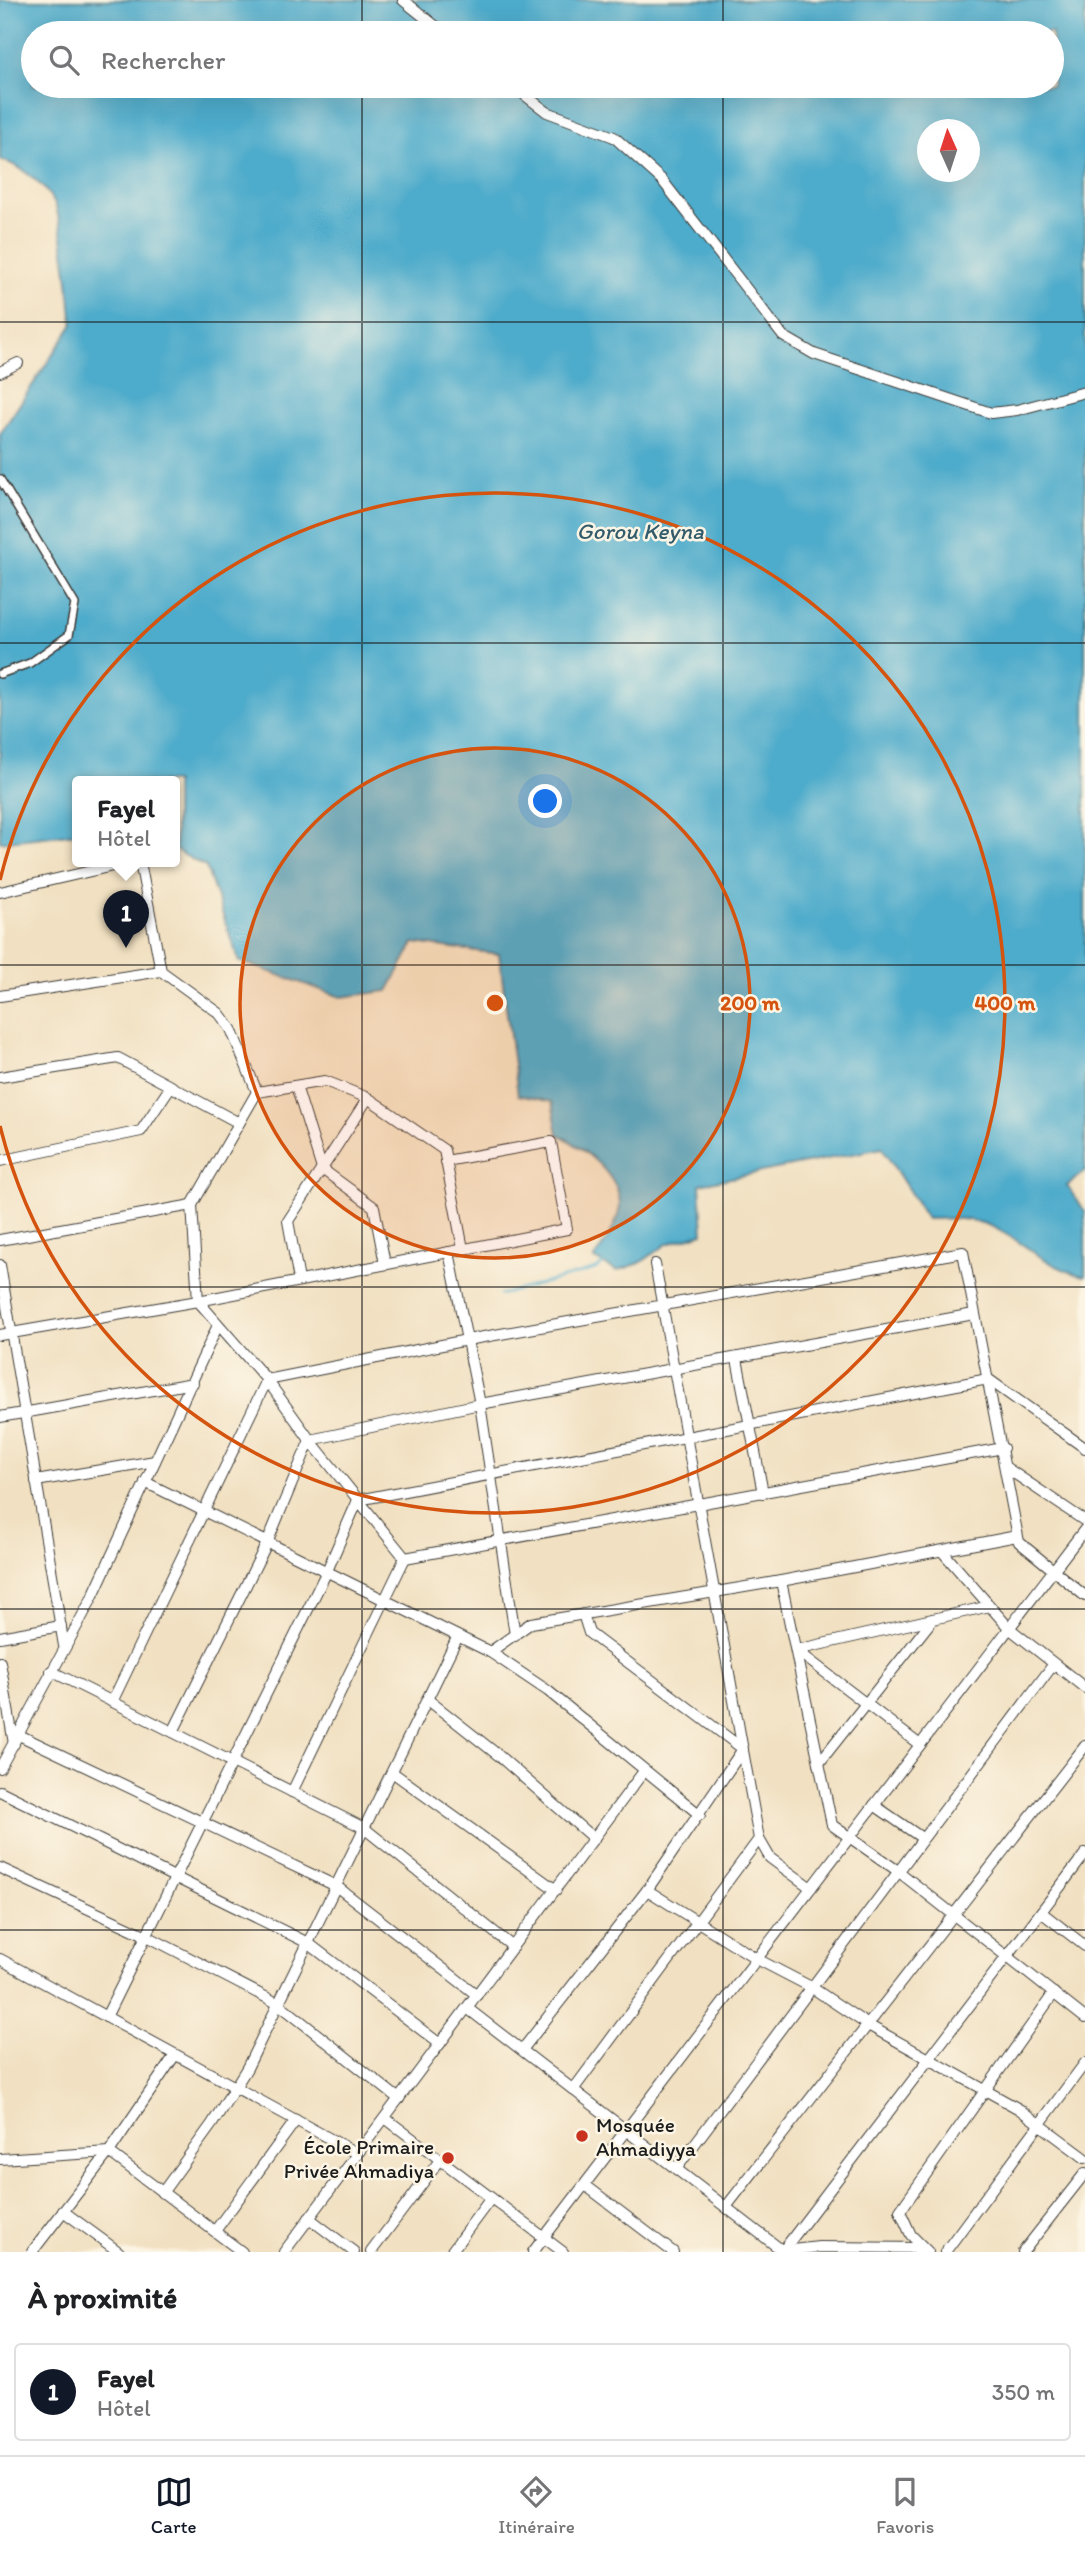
<!DOCTYPE html>
<html lang="fr">
<meta charset="utf-8">
<style>
:root{--surface:#fff;--page:#f2f2f2;--text:#202124;--muted:#757577;--line:#e0e0e0;--accent:#111827}
body{margin:0;font-family:Itim,sans-serif;background:var(--page);color:var(--text)}
.compass{position:absolute;left:917px;top:119px;width:63px;height:63px;border-radius:50%;background:var(--surface);box-shadow:0 7px 28px #0002;rotate:357deg}
.you{position:absolute;left:546px;top:802px;width:24px;height:24px;margin:-18px;border:5px solid #fff;border-radius:50%;background:#1a73e8;box-shadow:0 0 0 10px #1a73e833}
.badge{display:grid;place-items:center;width:46px;height:46px;border-radius:50%;background:var(--accent);color:#fff;font-size:23px;font-weight:700}
.pin{position:absolute;translate:-50% -58px;filter:drop-shadow(0 2px 4px #0008)}
.pin::after{content:'';position:absolute;top:37px;width:24px;height:21px;background:inherit;clip-path:polygon(0 0,100% 0,50% 100%)}
.popup{position:absolute;left:72px;top:776px;width:108px;height:91px;box-sizing:border-box;display:grid;place-content:center;border-radius:7px;background:var(--surface);filter:drop-shadow(0 2px 5px #0005);font-size:23px;white-space:nowrap;color:var(--muted)}
.popup b{font-size:26px;color:var(--text)}
.popup::after{content:'';position:absolute;left:50%;top:100%;margin-left:-14px;border:14px solid transparent;border-top-color:var(--surface)}
.list{margin:0;padding:0;list-style:none}
h2{display:flex;justify-content:space-between;align-items:center;height:91px;margin:0;padding:0 28px;font-size:30px}
h2 small{font-size:23px;font-weight:400;color:var(--muted)}
.list li{display:grid;grid-template-columns:46px 1fr auto;gap:21px;align-items:center;box-sizing:border-box;height:98px;margin:0 14px 14px;padding:0 14px;border:2px solid var(--line);border-radius:7px}
.list b{display:block;font-size:26px;white-space:nowrap}
.list p{margin:0;font-size:23px;white-space:nowrap;color:var(--muted)}
.list em{font-size:23px;font-style:normal;color:var(--muted)}
.icon{flex:none;width:38px;height:38px;fill:none;stroke:currentColor;stroke-width:2;stroke-linecap:round;stroke-linejoin:round}
.map{position:relative;flex:none;width:1085px;height:2252px;overflow:hidden}
.search{position:absolute;background:var(--surface);box-shadow:0 7px 28px #0002;left:21px;right:21px;top:21px;height:77px;display:flex;align-items:center;gap:18px;box-sizing:border-box;padding:0 24px;border-radius:38px;color:var(--muted);font-size:26px}
.sheet{height:203px;background:var(--surface)}
nav{display:flex;justify-content:space-around;align-items:center;box-sizing:border-box;height:98px;border-top:2px solid var(--line);background:var(--surface);font-size:19px;color:var(--muted)}
nav a{display:grid;justify-items:center;gap:4px}
nav .on{color:var(--accent)}
.map>svg:first-child{display:block}
.water{fill:#4dabcb;stroke:#346474;stroke-width:2;fill-rule:evenodd}
.lines{fill:none;stroke-linecap:round;stroke-linejoin:round}
.stream{stroke:#4dabcb;stroke-width:2.5}
.pedestrian-casing{stroke:#3c3935;stroke-width:10}
.minor-casing{stroke:#3c3935;stroke-width:12}
.pedestrian{stroke:#fff;stroke-width:7}
.minor{stroke:#fff;stroke-width:10}
.grid{fill:none;stroke:#1c1c1c;stroke-width:2;stroke-opacity:0.55}
.ring{fill:none;stroke:#d4530e;stroke-width:3.5}
.poi-dot{fill:#c8321e;stroke:#fcf5e5;stroke-width:2.5}
.labels{text-anchor:middle;dominant-baseline:central;stroke-width:5;stroke-linejoin:round;paint-order:stroke}
.poi-label{font-size:21px;fill:#1c1c1c;stroke:#fcf5e5;text-anchor:start}
.water-label{font-size:23px;font-style:italic;fill:#325c6b;stroke:#fcf5e5}
.centre{fill:#d4530e;stroke:#fcf5e5;stroke-width:3.5}
.ring-label{font-size:21px;text-anchor:middle;font-weight:bold;fill:#d4530e;stroke:#fcf5e5;stroke-width:5;stroke-linejoin:round;paint-order:stroke}
</style>
<div class="map">
<svg width="1085" height="2252" viewBox="0 0 1085 2252">
<rect width="100%" height="100%" fill="#fcf5e5"/>
<filter id="ink" filterUnits="userSpaceOnUse"><feTurbulence type="fractalNoise" baseFrequency=".0143" numOctaves="2"/><feDisplacementMap in="SourceGraphic" scale="14" xChannelSelector="R" yChannelSelector="G"/><feConvolveMatrix kernelMatrix="1 2 1 2 8 2 1 2 1" color-interpolation-filters="sRGB"/></filter>
<filter id="wash" filterUnits="userSpaceOnUse"><feTurbulence type="fractalNoise" baseFrequency=".00686" numOctaves="4" result="noise"/><feDisplacementMap in="SourceGraphic" scale="28" xChannelSelector="R" yChannelSelector="G"/><feGaussianBlur stdDeviation="1.57" result="paint"/><feColorMatrix in="noise" values="0 0 0 0 0 0 0 0 0 0 0 0 0 0 0 0 0 1.4 0 .05"/><feComposite in="paint" operator="in"/></filter>
<g filter="url(#wash)">
<rect width="100%" height="100%" fill="#f1e0c1"/>
<path class="water" d="M0,0H1085V1171L1067,1186L1085,1212V1276C1045,1268 1023,1239 988,1225C968,1217 948,1218 927,1219L882,1148L700,1184L703,1233L667,1244L640,1263L617,1271L594,1259C604,1244 615,1230 619,1211C626,1179 582,1147 558,1134L552,1102L518,1095L499,954L414,943L388,991L341,997L239,961L206,867L175,850V782H77V833L0,842V434L73,324C70,302 62,216 54,202C43,184 20,164 0,160ZM33,33H1052V86H33ZM928,130H970V172H928Z"/>
<g class="lines">
<path class="stream" d="M500,1295L596,1269L604,1263"/>
</g>
</g>
<g filter="url(#ink)">
<g class="lines">
<defs>
<path id="pedestrian" d="M0,479L75,604L69,635L30,663L0,674"/>
<g id="minor">
<path d="M403,0L444,33"/>
<path d="M513,86L547,112L614,137L662,180L783,336L814,354L991,413L1017,410L1085,392"/>
<path d="M0,372L18,363"/>
<path d="M140,862L161,971L219,1013L231,1029L257,1092"/>
<path d="M0,892L130,862"/>
<path d="M0,996L161,971"/>
<path d="M0,1077L118,1058L239,1123"/>
<path d="M296,1086L322,1169L374,1207L385,1264"/>
<path d="M257,1092L192,1205L198,1301L267,1380L310,1440L405,1558"/>
<path d="M257,1092L325,1081L368,1098"/>
<path d="M0,1161L141,1131L171,1086"/>
<path d="M0,1240L192,1205"/>
<path d="M449,1252L480,1404L515,1635"/>
<path d="M0,1265L64,1646"/>
<path d="M299,1280L288,1221L368,1098L444,1150L463,1249"/>
<path d="M0,1335L198,1301L567,1229L551,1142L446,1161"/>
<path d="M737,1359L763,1493"/>
<path d="M0,1417L193,1383"/>
<path d="M1005,1467L1085,1521"/>
<path d="M36,1481L155,1461"/>
<path d="M145,1482L490,1652L548,1691L700,1815"/>
<path d="M942,1551L1009,1628L1085,1688"/>
<path d="M405,1558L1003,1448"/>
<path d="M781,1581L832,1825L898,1871L1085,2018"/>
<path d="M0,1637L61,1626"/>
<path d="M796,1650L990,1606"/>
<path d="M796,1650L920,1745"/>
<path d="M490,1652L531,1623L781,1581L1017,1536"/>
<path d="M0,1662L14,1744"/>
<path d="M51,1671L364,1828L513,1947"/>
<path d="M427,1699L498,1755L594,1839"/>
<path d="M112,1702L267,1380L467,1340L963,1252L1019,1542L1085,1596"/>
<path d="M173,1732L267,1543L310,1440L480,1404L974,1314"/>
<path d="M19,1735L336,1886L477,1995"/>
<path d="M819,1763L933,1619"/>
<path d="M0,1768L91,1600L218,1325"/>
<path d="M392,1772L556,1890"/>
<path d="M0,1791L308,1943L440,2044"/>
<path d="M292,1792L405,1558"/>
<path d="M874,1805L922,1838"/>
<path d="M759,1839L770,1858L811,1888"/>
<path d="M0,1868L147,1936L279,2004L399,2099"/>
<path d="M647,1890L757,1959L811,1987L868,2025L1019,2109L1085,2158"/>
<path d="M1041,1912L1085,1946"/>
<path d="M0,1959L358,2154"/>
<path d="M467,2008L784,2252"/>
<path d="M106,2017L326,1573L358,1500L988,1379L1085,1448"/>
<path d="M522,2050L647,1890L743,1749L589,1633L583,1614"/>
<path d="M573,2090L759,1839L655,1264"/>
<path d="M385,2118L563,2252"/>
<path d="M0,2159L109,2152L242,2252"/>
<path d="M676,2169L1053,1665"/>
<path d="M585,2185L673,2252"/>
<path d="M162,2193L212,2124L247,2068L457,1638"/>
<path d="M726,2207L1085,1746"/>
<path d="M63,2211L119,2252"/>
<path d="M309,2218L354,2252"/>
<path d="M215,2231L296,2120"/>
<path d="M783,2251L819,2247L923,2248"/>
<path d="M32,2252L109,2152L175,2055"/>
<path d="M284,2252L644,1771"/>
<path d="M371,2252L440,2160"/>
<path d="M451,2252L491,2198"/>
<path d="M533,2252L1085,1529"/>
<path d="M782,2252L1085,1854"/>
<path d="M928,2252L911,2235L900,2211L1054,1993"/>
<path d="M945,2252L1085,2063"/>
<path d="M1023,2252L1085,2173"/>
</g>
</defs>
<use href="#pedestrian" class="pedestrian-casing"/>
<use href="#minor" class="minor-casing"/>
<use href="#pedestrian" class="pedestrian"/>
<use href="#minor" class="minor"/>
</g>
</g>
<path class="grid" d="M362,0V33M723,0V33M362,86V2252M723,86V2252M0,322H1085M0,643H1085M0,965H1085M0,1287H1085M0,1609H1085M0,1930H1085"/>
<circle cx="495" cy="1003" r="255" fill="#d4530e" fill-opacity=".12"/>
<g class="ring">
<circle cx="495" cy="1003" r="255"/>
<path d="M0 880A510 510 0 1 1 0 1126"/>
</g>
<g class="poi-dot">
<circle cx="582" cy="2136" r="7"/>
<circle cx="448" cy="2158" r="7"/>
</g>
<g class="labels">
<g class="poi-label">
<text x="596" y="2124">Mosquée<tspan x="596" dy="24">Ahmadiyya</tspan></text>
<text x="434" y="2146" text-anchor="end">École Primaire<tspan x="434" dy="24">Privée Ahmadiya</tspan></text>
</g>
<g class="water-label">
<text x="640" y="531">Gorou Keyna</text>
</g>
</g>
<circle cx="495" cy="1003" r="10" class="centre"/>
<g class="ring-label">
<text x="750" y="1010">200 m</text>
<text x="1005" y="1010">400 m</text>
</g>
</svg>
<svg class="compass" viewBox="-18 -18 36 36"><path d="M0-13l5 13h-10z" fill="#e53935"/><path d="M0 13l5-13h-10z" fill="#757577"/></svg>
<div class="you"></div>
<div class="pin badge" style="left:126px;top:948px">1</div>
<div class="popup"><b>Fayel</b>Hôtel</div>
<div class="search"><svg class="icon" aria-label="search" viewBox="0 0 24 24"><circle cx="10" cy="10" r="6"/><path d="M15 15l6 6"/></svg>Rechercher</div>
</div>
<section class="sheet">
<h2>À proximité<small></small></h2>
<ul class="list">
<li><span class="badge">1</span><div><b>Fayel</b><p>Hôtel</p></div><em>350 m</em></li>
</ul>
</section>
<nav>
<a class="on"><svg class="icon" aria-label="map" viewBox="0 0 24 24"><path d="M3 6l6-2 6 2 6-2v14l-6 2-6-2-6 2zM9 4v14M15 6v14"/></svg>Carte</a>
<a><svg class="icon" aria-label="directions" viewBox="0 0 24 24"><path d="M12 3l9 9-9 9-9-9zM9 14v-3h6M13 9l2 2-2 2"/></svg>Itinéraire</a>
<a><svg class="icon" aria-label="saved" viewBox="0 0 24 24"><path d="M7 4h10v16l-5-4-5 4z"/></svg>Favoris</a>
</nav>
